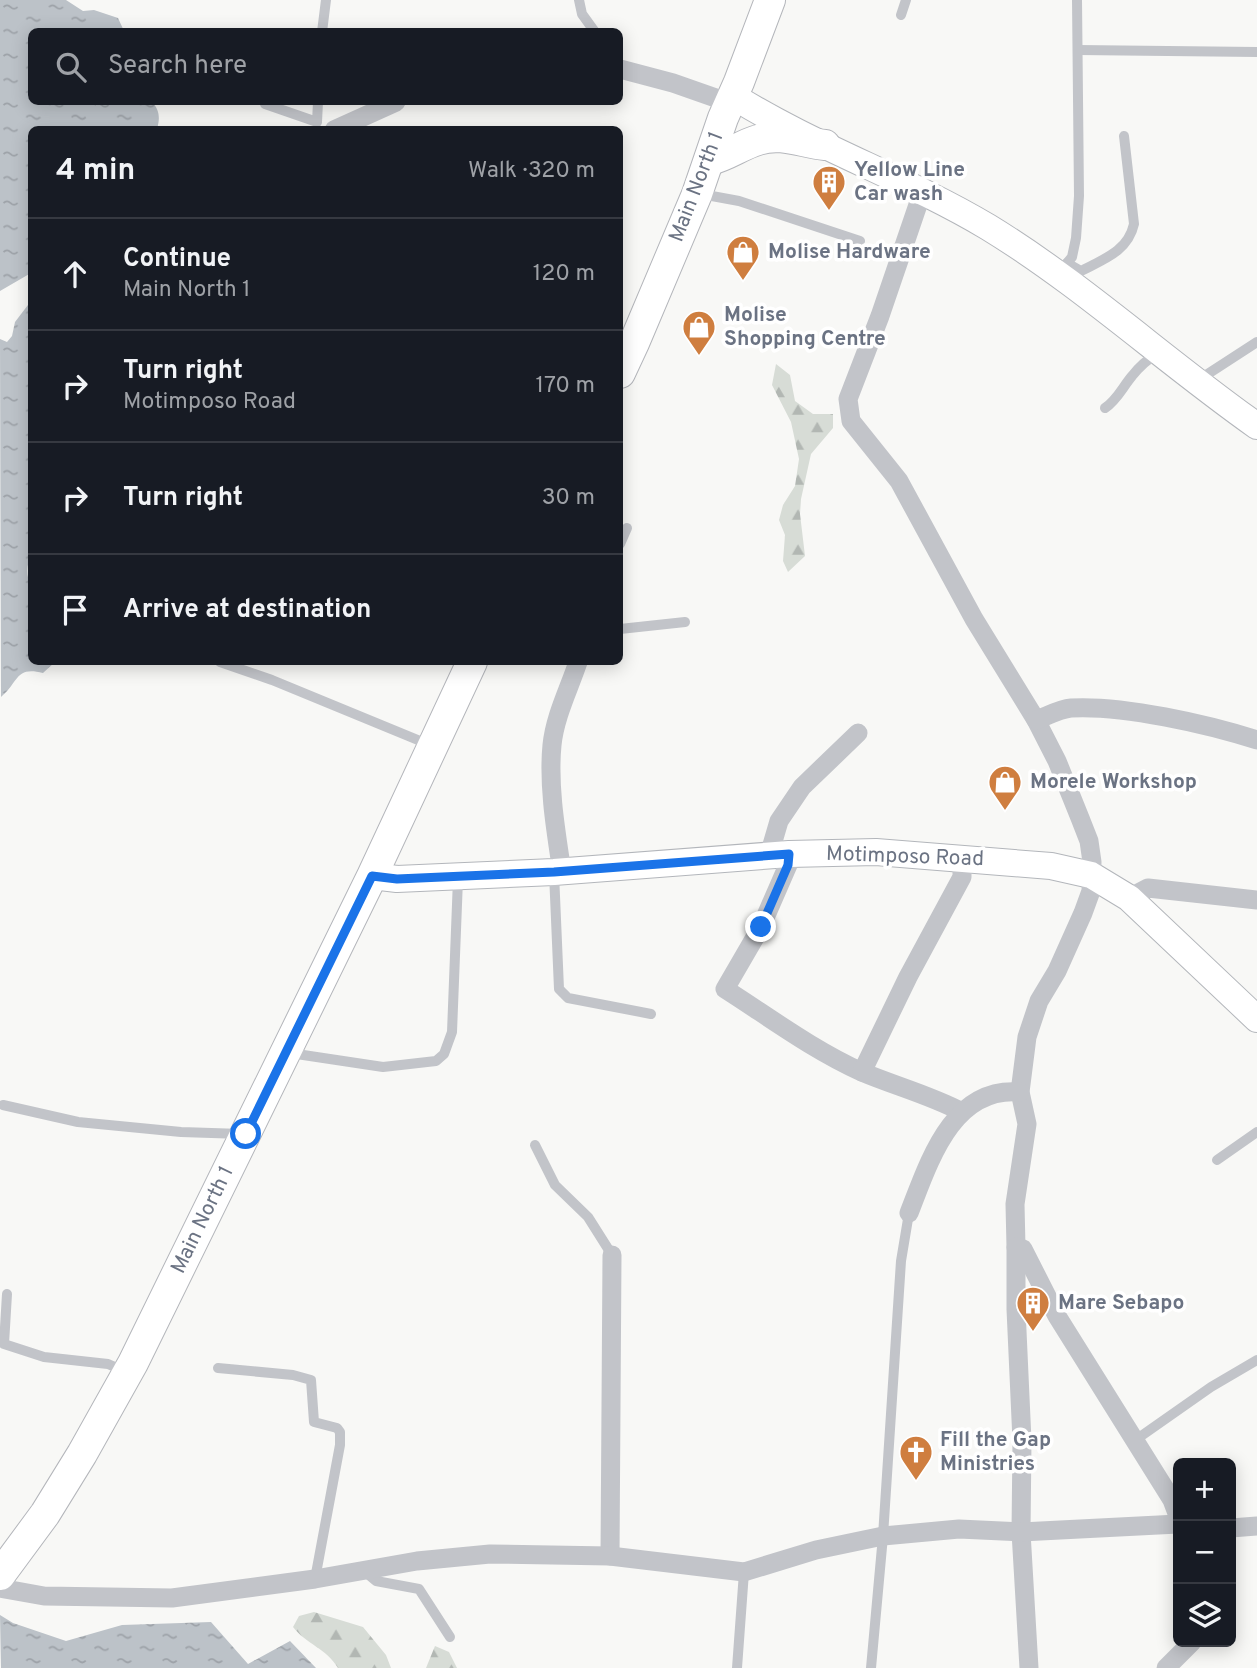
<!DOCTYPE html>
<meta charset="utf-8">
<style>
:root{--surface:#171b24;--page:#242831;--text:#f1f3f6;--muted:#9ea1a6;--line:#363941}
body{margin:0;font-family:Overpass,sans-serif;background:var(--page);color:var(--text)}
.controls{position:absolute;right:21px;bottom:21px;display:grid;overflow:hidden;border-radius:10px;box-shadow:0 4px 18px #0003}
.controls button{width:63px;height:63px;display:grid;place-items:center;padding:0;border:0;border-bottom:2px solid var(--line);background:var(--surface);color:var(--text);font:35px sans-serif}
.stop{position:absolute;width:21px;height:21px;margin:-16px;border:5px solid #1a73e8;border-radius:50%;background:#fff}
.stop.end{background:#1a73e8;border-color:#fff;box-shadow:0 2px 7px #0008}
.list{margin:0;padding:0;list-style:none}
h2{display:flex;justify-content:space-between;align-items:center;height:91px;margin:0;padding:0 28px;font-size:30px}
h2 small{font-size:23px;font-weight:400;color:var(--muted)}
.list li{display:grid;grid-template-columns:46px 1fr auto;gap:21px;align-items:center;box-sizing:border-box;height:112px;padding:0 28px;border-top:2px solid var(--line)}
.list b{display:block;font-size:26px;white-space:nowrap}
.list p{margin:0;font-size:23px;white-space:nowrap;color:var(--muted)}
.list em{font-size:23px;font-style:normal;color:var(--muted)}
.icon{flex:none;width:38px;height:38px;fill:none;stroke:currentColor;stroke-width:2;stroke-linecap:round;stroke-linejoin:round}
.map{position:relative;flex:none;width:1257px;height:1668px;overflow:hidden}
.search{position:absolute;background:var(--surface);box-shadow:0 4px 18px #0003;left:28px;top:28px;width:595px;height:77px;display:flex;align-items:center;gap:18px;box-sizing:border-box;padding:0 24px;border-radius:10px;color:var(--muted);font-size:26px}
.panel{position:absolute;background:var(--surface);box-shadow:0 4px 18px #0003;left:28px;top:126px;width:595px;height:539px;border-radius:10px}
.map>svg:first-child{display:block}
.forest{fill:url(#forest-firs)}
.water{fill:url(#water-ripples)}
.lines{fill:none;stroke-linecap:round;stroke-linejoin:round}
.secondary-casing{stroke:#b3b6bb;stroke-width:28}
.primary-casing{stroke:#b4b6bb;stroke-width:32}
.lane{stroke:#c2c4c9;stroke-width:10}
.street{stroke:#c2c4c9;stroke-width:19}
.secondary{stroke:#fff;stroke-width:26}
.primary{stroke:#fff;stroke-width:30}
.route{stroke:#1a73e8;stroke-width:9}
.labels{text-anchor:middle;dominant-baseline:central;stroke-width:7;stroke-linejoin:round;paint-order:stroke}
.poi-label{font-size:21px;font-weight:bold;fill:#6b7383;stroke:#fff;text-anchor:start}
.street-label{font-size:21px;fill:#6b7383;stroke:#fff}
</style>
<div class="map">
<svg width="1257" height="1668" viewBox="0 0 1257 1668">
<defs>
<pattern id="forest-firs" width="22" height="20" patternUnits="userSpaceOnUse" patternTransform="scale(1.75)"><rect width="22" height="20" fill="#d7dcd6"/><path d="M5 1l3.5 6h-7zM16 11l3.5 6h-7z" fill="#b2b7b3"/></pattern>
<pattern id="water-ripples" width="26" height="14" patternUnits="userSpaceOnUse" patternTransform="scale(1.75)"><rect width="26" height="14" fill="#bcc2c8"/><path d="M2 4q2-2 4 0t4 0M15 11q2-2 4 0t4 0" fill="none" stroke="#9da2a8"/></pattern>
</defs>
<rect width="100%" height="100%" fill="#f8f8f6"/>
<g class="forest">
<path d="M776,364L790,375L795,401L813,414H833V428L811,454L801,499L800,514L805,556L788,572L783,561L785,535L779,520L783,505L795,486L799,459L791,422L772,385Z"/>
<path d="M314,1612L363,1627L386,1655L391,1668H338C326,1648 306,1644 293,1627L299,1616Z"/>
<path d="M435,1646L449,1652L457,1668H426Z"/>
</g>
<g class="water">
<path d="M0,0H66L83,11L94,10L118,18L124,31L32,32V102H152C160,110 160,119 157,129L32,130L31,273L0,291Z"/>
<path d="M31,301L32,553C27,564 25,574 31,585L32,662H55L43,673C15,666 19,682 1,697L0,339L7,342L12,336L15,322Z"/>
<path d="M0,1615L13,1623L66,1641L122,1625L211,1622L248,1664L290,1641L316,1668H1Z"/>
</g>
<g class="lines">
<defs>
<g id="secondary">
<path d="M733,96C814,147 906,178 988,227C1083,285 1166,362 1257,426"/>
<path d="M372,876L397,879L554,872L789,854L876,852L1051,866L1091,875L1129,898L1257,1019"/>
</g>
<g id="primary">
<path d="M710,160C727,156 741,145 758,140C781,132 803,143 825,145"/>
<path d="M620,373L634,343L697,194L723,118L739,82L770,0"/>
<path d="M0,1575L45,1514L82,1454L133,1363L372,876L472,662"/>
</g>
</defs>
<use href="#secondary" class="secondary-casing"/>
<use href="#primary" class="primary-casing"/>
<g class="lane">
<path d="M579,0L582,14L595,32"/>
<path d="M901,15L906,0"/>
<path d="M322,32L326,0"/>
<path d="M1078,50L1257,52"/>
<path d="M265,104L317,122L318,102"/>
<path d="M701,194L739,201L860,241"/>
<path d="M1067,263L1081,271C1104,259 1128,251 1134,224L1124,136"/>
<path d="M1058,274L1072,257L1076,238L1079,196L1077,0"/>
<path d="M1200,379L1257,342"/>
<path d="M1105,408C1117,400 1122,388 1132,376C1139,367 1148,359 1159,352"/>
<path d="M620,544L627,528"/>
<path d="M620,629L685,622"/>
<path d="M220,662L272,680L430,745"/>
<path d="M554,873L559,989L568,998L651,1014"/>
<path d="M290,1053L383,1067L436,1061L444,1054L452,1032L458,879"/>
<path d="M3,1105L78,1122L181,1132L242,1134"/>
<path d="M535,1145L555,1185L588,1217L612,1255"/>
<path d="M1217,1160L1257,1132"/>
<path d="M7,1294L4,1344L44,1357L108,1364L124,1371"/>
<path d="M218,1368L293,1375L311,1380L314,1422L337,1428L340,1432V1445L315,1579"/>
<path d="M1134,1441L1211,1387L1257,1360"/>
<path d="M364,1571L376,1581L419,1589L450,1637"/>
<path d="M737,1668L744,1572"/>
<path d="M871,1668L883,1536L901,1261L909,1213"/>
</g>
<g class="street">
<path d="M620,69L673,83L730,103"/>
<path d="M334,130L396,102"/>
<path d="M923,190L880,316L848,399L851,421L899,481L974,619L1036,720L1057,761L1080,818L1089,841L1092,862L1091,891L1083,913L1057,971L1039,1001L1027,1037L1020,1092L1027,1124L1015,1204L1016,1247L1023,1249L1057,1316L1172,1500L1178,1516"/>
<path d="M1036,720C1047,716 1060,709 1071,708C1123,705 1207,724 1257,740"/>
<path d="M789,854L788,865L761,927L725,989C769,1017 813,1050 862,1072C895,1086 930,1095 962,1112"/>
<path d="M769,855L779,821L802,787L858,733"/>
<path d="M562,872C556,832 548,786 552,745C555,716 569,689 578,662"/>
<path d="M1129,898L1148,888L1257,900"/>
<path d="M862,1072L908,977L962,877V859"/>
<path d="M909,1213C929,1162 952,1086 1020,1092"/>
<path d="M1016,1247V1309L1022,1441L1021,1532L1029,1668"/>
<path d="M1231,1528L1257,1526"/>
<path d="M610,1556L612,1255"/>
<path d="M0,1588L44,1596L172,1598L315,1579L417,1561L490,1554L610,1556L744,1572L816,1550L883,1536L959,1529L1021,1532L1178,1524"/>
<path d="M1166,1668L1192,1642"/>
</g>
<use href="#secondary" class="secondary"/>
<use href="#primary" class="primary"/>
</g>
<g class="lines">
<path class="route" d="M246,1134L372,876L397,879L554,872L789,854L788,865L761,927"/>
</g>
<defs>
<symbol id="building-pin" viewBox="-11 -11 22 30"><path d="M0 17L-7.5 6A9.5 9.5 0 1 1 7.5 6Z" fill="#cf7e3f" stroke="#fff"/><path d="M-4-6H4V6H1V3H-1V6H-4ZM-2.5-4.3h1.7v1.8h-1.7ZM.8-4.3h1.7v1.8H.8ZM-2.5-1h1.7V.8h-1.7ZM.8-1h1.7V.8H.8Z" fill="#fff"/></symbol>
<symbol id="shop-pin" viewBox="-11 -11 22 30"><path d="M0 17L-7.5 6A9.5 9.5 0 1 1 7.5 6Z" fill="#cf7e3f" stroke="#fff"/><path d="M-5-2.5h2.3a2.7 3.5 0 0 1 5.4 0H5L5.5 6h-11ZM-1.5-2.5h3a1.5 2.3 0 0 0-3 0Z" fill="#fff"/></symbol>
<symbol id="church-pin" viewBox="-11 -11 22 30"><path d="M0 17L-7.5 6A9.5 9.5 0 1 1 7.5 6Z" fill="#cf7e3f" stroke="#fff"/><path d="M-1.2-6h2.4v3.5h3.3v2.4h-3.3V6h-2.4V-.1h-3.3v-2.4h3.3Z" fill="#fff"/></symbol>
</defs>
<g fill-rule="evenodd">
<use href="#building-pin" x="810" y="163" width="38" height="52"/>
<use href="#shop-pin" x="724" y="233" width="38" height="52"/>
<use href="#shop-pin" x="680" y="308" width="38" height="52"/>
<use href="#shop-pin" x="986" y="763" width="38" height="52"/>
<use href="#building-pin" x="1014" y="1284" width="38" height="52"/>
<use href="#church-pin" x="897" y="1433" width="38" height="52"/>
</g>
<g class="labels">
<g class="poi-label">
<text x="854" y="170">Yellow Line<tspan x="854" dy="24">Car wash</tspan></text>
<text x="768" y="252">Molise Hardware</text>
<text x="724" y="315">Molise<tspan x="724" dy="24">Shopping Centre</tspan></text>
<text x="1030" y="782">Morele Workshop</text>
<text x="1058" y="1303">Mare Sebapo</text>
<text x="940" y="1440">Fill the Gap<tspan x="940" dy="24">Ministries</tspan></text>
</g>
<g class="street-label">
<text transform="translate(697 187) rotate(-69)">Main North 1</text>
<text transform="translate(905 857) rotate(2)">Motimposo Road</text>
<text transform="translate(203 1220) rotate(-64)">Main North 1</text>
</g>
</g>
</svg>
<div class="controls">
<button>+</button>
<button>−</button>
<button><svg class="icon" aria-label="layers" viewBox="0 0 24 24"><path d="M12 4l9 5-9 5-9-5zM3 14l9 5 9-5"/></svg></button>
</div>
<div class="stop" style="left:246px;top:1134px"></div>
<div class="stop end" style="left:761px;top:927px"></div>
<div class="search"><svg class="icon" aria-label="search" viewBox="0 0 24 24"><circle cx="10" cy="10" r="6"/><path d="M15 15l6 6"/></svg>Search here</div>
<section class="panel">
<h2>4 min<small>Walk · 320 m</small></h2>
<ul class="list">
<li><svg class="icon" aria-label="ahead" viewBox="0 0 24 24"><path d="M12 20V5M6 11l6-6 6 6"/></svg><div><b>Continue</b><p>Main North 1</p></div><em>120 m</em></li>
<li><svg class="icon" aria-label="right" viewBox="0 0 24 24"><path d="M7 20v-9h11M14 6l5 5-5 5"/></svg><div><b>Turn right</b><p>Motimposo Road</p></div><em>170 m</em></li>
<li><svg class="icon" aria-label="right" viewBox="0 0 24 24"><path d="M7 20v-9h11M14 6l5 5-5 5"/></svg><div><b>Turn right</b></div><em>30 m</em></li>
<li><svg class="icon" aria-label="arrive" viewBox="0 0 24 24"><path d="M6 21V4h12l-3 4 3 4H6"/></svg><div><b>Arrive at destination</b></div></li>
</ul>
</section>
</div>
